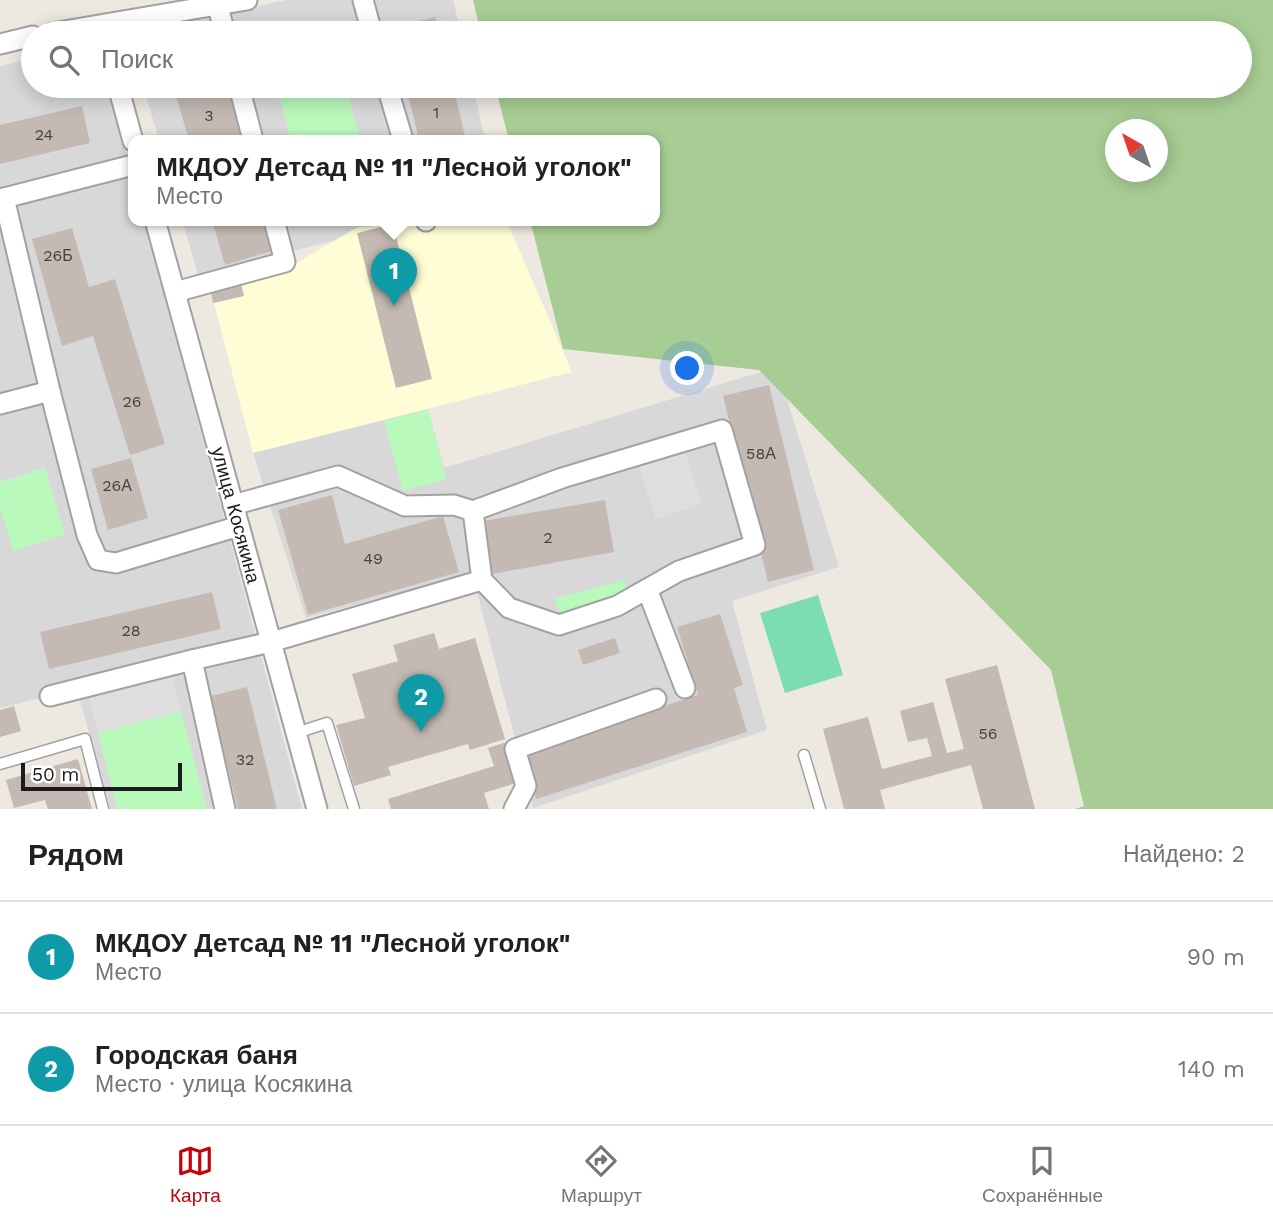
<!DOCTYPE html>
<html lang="ru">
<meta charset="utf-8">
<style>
:root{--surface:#fff;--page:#f6f6f6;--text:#202124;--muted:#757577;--line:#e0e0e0;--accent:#c5000b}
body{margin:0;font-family:"Work Sans",sans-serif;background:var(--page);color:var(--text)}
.compass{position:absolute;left:1105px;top:119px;width:63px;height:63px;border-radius:50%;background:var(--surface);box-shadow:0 4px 18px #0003;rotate:320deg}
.scale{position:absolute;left:21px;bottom:18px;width:161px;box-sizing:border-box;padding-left:7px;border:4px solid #1b1b1b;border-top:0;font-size:19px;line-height:24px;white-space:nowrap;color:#1b1b1b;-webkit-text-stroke:5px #fff;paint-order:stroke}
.you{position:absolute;left:688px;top:369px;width:24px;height:24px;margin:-18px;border:5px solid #fff;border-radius:50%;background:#1a73e8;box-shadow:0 0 0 10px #1a73e833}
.badge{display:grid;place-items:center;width:46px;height:46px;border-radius:50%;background:var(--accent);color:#fff;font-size:23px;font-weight:700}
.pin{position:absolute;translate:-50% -58px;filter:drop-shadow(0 2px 4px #0008)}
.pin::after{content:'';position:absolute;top:37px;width:24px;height:21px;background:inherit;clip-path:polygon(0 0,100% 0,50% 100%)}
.popup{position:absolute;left:128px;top:135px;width:532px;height:91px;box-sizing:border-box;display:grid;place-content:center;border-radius:14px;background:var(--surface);filter:drop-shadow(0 2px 5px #0005);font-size:23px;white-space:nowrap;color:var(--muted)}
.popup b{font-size:26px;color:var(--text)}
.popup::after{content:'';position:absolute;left:50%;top:100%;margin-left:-14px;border:14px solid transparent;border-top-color:var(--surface)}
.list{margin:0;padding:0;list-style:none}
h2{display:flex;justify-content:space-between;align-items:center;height:91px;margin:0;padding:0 28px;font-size:30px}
h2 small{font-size:23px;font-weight:400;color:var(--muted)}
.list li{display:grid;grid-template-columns:46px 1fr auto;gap:21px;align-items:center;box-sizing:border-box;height:112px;padding:0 28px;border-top:2px solid var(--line)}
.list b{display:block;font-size:26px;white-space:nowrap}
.list p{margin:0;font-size:23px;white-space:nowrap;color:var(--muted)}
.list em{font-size:23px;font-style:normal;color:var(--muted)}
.icon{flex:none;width:38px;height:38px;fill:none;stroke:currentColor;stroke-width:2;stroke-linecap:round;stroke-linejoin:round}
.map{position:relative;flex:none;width:1273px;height:809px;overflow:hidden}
.search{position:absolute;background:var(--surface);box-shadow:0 4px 18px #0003;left:21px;right:21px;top:21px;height:77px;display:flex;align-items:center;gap:18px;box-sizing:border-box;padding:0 24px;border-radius:38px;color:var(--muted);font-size:26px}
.sheet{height:315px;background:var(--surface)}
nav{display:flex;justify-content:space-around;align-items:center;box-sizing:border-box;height:98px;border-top:2px solid var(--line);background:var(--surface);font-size:19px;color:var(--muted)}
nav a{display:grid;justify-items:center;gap:4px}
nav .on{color:var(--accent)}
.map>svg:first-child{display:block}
.residential{fill:#d9d8d8}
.education{fill:#fffdd6}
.forest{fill:#a8cd94;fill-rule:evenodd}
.park{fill:#baf9bc}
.pitch{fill:#7cddb3}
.parking{fill:#dfdfdf}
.building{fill:#c4bab3}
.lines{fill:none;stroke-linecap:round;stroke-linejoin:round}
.lane-casing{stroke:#a2a2a2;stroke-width:13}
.street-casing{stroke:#a2a2a2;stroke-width:23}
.lane{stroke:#fff;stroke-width:10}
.street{stroke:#fff;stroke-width:19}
.labels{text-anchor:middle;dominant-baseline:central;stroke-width:5;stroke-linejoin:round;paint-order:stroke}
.number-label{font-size:16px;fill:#454341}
.street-label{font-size:19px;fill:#1b1b1b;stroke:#fff}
</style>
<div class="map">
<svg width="1273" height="809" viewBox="0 0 1273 809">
<rect width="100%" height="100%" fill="#ede8e0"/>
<g class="residential">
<path d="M286,0H453L461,33H136Z"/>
<path d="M33,58V86H108L133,181V220H144L302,809H110L77,689L0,708V66Z"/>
<path d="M143,86H473L485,140H159Z"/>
<path d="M182,220H419L198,274Z"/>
<path d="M777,367L839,567L732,601L767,730L533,808L472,573L306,618L253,453L428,409L444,468Z"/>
</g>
<path class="education" d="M466,221L508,224L572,372L253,453L214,303L244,296L240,280L291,266L358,227Z"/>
<path class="forest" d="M473,0H1273V809H1075L1084,806L1051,670L759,370L563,349L530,220H655V140H509L495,86H1240V33H481ZM1116,130H1158V172H1116Z"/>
<g class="park">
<path d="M277,86H346L360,140H291Z"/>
<path d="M428,409L446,479L403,491L384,421Z"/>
<path d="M45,468L65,535L13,551L0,507V482Z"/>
<path d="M624,580L629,595L564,621L554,599Z"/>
<path d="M181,711L207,809H117L98,733Z"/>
</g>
<path class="pitch" d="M818,595L843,675L785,693L760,613Z"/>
<g class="parking">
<path d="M684,448L701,504L656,519L638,463Z"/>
<path d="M171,671L181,711L98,733L87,692Z"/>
</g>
<g class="building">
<path d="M435,17L439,33H392L391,29Z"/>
<path d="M173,86H228L243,140H189Z"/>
<path d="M406,86H453L466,140H419Z"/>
<path d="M82,106L90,143L0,164V125Z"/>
<path d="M212,220H266L275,250L225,265Z"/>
<path d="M393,224L432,379L396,388L357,233Z"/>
<path d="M72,228L89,287L115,279L165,444L130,455L93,336L62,346L32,239Z"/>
<path d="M240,280L244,296L213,303L210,287Z"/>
<path d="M769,385L814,570L768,582L723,396Z"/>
<path d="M131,458L148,518L108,530L91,469Z"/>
<path d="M332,495L345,544L443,516L459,572L308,615L278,510Z"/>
<path d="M605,500L614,552L492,574L483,521Z"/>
<path d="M212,592L221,629L49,669L40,632Z"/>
<path d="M720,614L743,685L734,688L747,732L536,799L521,752L698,695L677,627Z"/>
<path d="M434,633L439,649L475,638L505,739L470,750L468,744L388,767L391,775L354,786L336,725L365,718L352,674L398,661L393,645Z"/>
<path d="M615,638L620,653L583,665L578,650Z"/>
<path d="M997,665L1035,809H983L971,765L880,790L885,809H844L823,729L868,717L882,769L932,756L927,738L908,742L900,711L933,702L947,753L964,749L945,679Z"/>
<path d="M247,687L277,809H238L219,733L211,696Z"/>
<path d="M14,706L21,731L0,737V710Z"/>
<path d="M510,741L523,781L484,793L489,809H391L388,799L494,766L488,748Z"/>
<path d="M78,759L92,809H48L45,800L14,808L6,780Z"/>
</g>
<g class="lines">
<defs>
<g id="lane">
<path d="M296,733L327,723L354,809"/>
<path d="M804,755L820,809"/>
<path d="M0,764L85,739L103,809"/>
</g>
<g id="street">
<path d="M363,0L372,33"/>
<path d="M218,7L225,33"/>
<path d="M52,33L247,0"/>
<path d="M0,44L33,36"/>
<path d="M118,86L133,141"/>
<path d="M239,86L253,140"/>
<path d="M387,86L403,140"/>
<path d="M4,198L50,391"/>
<path d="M0,199L133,165"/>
<path d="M155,220L317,809"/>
<path d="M426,220V221"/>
<path d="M175,292L285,262L274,220"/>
<path d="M0,404L50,391L87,535L98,560L116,563L239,526"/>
<path d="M233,505L338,476L405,506L454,505L473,511"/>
<path d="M647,589L685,688"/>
<path d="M50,696L192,660"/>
<path d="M225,809L192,660L271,642L482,580L509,608L559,625L617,606L679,571L755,545L722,430L562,478L473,511L482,580"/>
<path d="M514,809L526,786L515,749L656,699"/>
</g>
</defs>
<use href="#lane" class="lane-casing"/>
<use href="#street" class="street-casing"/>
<use href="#lane" class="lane"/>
<use href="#street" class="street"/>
</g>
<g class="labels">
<g class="number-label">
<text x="436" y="112">1</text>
<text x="209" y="115">3</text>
<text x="44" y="134">24</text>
<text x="58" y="255">26Б</text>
<text x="132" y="401">26</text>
<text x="761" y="453">58А</text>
<text x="117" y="485">26А</text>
<text x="548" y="537">2</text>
<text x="373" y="558">49</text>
<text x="131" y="630">28</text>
<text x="988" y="733">56</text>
<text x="245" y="759">32</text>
</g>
<g class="street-label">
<text transform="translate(236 515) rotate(75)">улица Косякина</text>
</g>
</g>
</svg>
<svg class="compass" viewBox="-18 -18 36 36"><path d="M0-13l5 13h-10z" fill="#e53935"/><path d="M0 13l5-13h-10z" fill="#757577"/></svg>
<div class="scale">50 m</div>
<div class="you"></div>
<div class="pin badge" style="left:394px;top:306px;background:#0f9aa8">1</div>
<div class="popup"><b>МКДОУ Детсад № 11 &quot;Лесной уголок&quot;</b>Место</div>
<div class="pin badge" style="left:421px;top:732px;background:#0f9aa8">2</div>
<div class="search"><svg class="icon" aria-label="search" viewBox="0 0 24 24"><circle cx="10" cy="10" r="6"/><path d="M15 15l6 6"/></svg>Поиск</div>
</div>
<section class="sheet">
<h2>Рядом<small>Найдено: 2</small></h2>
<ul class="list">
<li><span class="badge" style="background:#0f9aa8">1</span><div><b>МКДОУ Детсад № 11 &quot;Лесной уголок&quot;</b><p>Место</p></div><em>90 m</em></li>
<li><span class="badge" style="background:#0f9aa8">2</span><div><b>Городская баня</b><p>Место · улица Косякина</p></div><em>140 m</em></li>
</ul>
</section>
<nav>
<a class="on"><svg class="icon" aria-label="map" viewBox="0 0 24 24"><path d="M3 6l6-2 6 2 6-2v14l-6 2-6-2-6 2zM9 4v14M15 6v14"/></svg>Карта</a>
<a><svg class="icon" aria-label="directions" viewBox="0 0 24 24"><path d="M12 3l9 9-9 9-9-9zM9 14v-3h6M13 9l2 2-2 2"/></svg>Маршрут</a>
<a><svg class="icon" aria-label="saved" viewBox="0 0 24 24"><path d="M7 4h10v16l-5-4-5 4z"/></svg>Сохранённые</a>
</nav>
